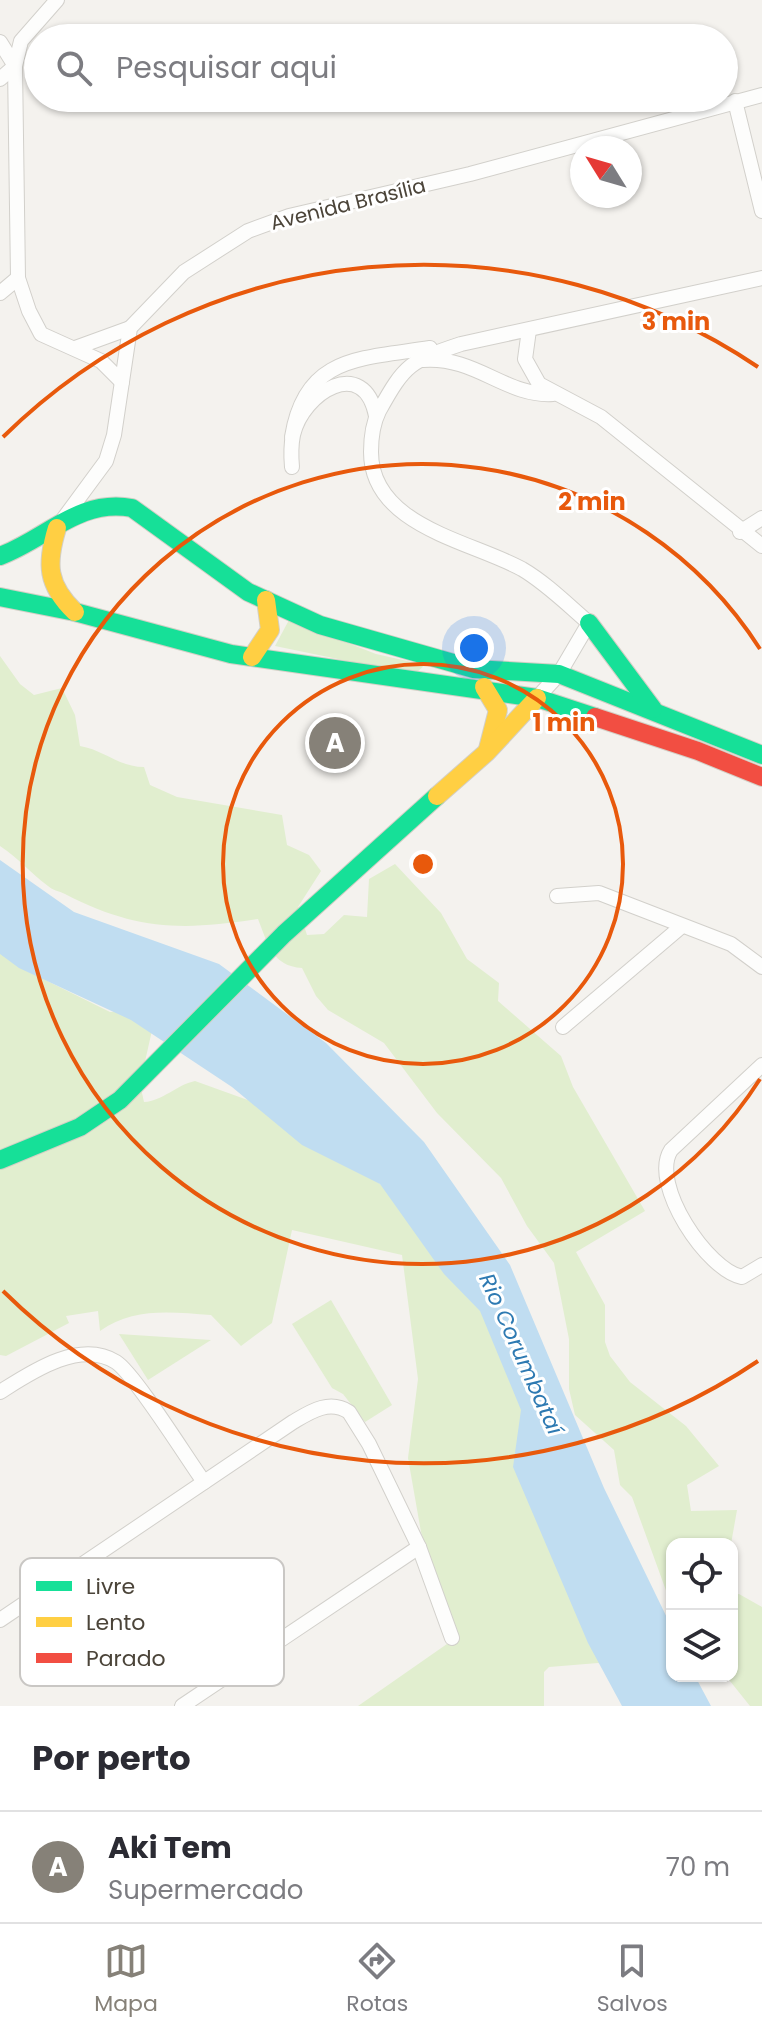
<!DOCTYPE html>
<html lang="pt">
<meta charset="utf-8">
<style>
:root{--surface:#fff;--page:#f7f7f7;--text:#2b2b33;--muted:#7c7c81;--line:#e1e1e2;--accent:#868178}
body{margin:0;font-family:Poppins,sans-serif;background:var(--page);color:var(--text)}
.controls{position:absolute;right:24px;bottom:24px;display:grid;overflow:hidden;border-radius:16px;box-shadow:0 2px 6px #0004}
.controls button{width:72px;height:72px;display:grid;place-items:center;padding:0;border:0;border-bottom:2px solid var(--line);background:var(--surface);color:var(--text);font:40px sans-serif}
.compass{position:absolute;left:570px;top:136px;width:72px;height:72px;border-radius:50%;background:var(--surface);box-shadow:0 2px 6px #0004;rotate:307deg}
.you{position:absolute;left:474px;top:648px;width:28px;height:28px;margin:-20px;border:6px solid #fff;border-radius:50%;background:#1a73e8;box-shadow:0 0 0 12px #1a73e833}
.badge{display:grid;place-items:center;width:52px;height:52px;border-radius:50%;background:var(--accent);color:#fff;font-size:26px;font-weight:700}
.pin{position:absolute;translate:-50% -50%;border:4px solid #fff;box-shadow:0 2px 8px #0006}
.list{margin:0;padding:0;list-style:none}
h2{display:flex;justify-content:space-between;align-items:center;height:104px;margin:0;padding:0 32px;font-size:34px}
h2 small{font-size:26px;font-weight:400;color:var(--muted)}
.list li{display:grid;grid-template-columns:52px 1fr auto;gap:24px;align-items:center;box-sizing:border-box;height:112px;padding:0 32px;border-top:2px solid var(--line)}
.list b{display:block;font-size:30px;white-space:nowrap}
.list p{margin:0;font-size:26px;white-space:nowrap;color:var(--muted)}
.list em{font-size:26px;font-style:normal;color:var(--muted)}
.icon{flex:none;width:44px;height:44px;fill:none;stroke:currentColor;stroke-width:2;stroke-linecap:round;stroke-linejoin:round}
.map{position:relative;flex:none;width:762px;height:1706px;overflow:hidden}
.search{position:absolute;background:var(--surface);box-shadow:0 2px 6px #0004;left:24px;right:24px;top:24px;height:88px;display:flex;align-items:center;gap:20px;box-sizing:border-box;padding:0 28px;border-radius:44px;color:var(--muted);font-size:30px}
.sheet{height:216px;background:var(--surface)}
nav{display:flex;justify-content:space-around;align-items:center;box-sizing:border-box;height:112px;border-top:2px solid var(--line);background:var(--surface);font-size:22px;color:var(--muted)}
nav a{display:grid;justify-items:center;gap:4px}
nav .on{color:var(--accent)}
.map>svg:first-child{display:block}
.green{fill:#e1eecf}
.water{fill:#c0ddf1}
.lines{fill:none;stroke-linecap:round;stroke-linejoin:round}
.street-casing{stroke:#d2d0cb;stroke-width:16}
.fast-casing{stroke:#d3cfc5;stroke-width:20}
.slow-casing{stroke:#d3cfc5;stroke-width:20}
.jam-casing{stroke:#d3cfc5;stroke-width:20}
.street{stroke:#fdfdfc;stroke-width:14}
.fast{stroke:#16e098;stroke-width:18}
.slow{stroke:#ffcf43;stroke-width:18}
.jam{stroke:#f24e42;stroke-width:18}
.ring{fill:none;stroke:#e8590c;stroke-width:4}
.labels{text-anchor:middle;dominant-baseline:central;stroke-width:6;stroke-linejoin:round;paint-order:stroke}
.street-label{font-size:20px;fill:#4b4439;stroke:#fff}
.water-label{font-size:22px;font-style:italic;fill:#2e7ab2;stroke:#fff}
.key{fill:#fff;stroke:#c9c7c4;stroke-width:2}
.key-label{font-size:22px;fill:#4b4439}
.centre{fill:#e8590c;stroke:#fff;stroke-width:4}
.ring-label{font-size:24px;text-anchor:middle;font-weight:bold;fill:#e8590c;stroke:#fff;stroke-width:6;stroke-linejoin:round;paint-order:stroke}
</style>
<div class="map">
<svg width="762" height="1706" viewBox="0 0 762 1706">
<rect width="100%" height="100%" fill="#f4f2ee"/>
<g class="green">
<path d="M289,620L376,654L425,665L418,671L362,664L275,646Z"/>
<path d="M0,656L20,684L34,695L62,688L75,715L80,746C104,750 119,767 144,767L150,785L177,797L282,815L287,845L309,855L321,871L298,907L307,935L324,934L344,915L367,917L369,879L395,864L441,913L467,959L499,983L498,1001L561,1056L573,1087L645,1211L576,1252L605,1305V1342L610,1356L630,1382L686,1426L719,1466L687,1485L691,1511L737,1510L731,1544H672V1607L632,1497L620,1485L614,1450L575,1415L569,1389V1339L554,1263L527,1226L501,1178L437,1113L384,1043L328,1010L316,996L302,968C272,966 268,944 258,919C182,931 134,930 65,894C59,891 52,890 48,886C30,873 20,859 0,846Z"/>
<path d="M0,952L23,969L110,1012L157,1008L140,1084L144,1102C163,1101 176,1085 195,1081L286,1114L380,1184L467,1261L624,1670L598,1663L549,1667L544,1672V1706H358L457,1637L421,1532L408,1458L418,1379L402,1255L292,1230L272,1323L241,1346L211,1315C171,1312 133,1307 100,1331L98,1311L66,1316L69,1323L6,1356L0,1355Z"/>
<path d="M331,1300L392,1405L365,1422L343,1394L332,1388L292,1324Z"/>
<path d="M119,1334L211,1340L148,1380Z"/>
<path d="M739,1594L762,1607V1706H750L726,1676H732V1595Z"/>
</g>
<path class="water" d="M0,860L74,912L219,964L326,1043L424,1142L510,1265L604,1488L672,1628V1676H695L711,1706H622L588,1643L513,1467L521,1410L480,1311L444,1274L380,1184L302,1145L232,1087L131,1020L19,968L0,954Z"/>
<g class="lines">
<defs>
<g id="street">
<path d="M0,42L15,66L18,278L29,311L41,334L101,361L122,382"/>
<path d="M0,79L15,66L21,41L57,0"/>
<path d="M735,101L762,211"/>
<path d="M0,293L18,278"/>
<path d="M529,330L525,359L539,384L601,417L762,546"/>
<path d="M75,348L130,328"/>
<path d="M423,360C476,356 506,397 553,394"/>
<path d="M292,437C305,355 361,359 430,348"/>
<path d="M292,467C291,456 291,445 293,435C303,392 364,355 376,416"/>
<path d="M64,518L106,461L114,435L130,328L184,272L248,231L289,216L470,174L762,95"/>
<path d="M740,532L762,518"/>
<path d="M537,698L559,674L589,623C568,605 546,583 522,569C471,541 371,526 371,452C371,438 373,423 379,411C405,364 410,361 461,344L762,278"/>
<path d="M557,896L599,893L731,944L762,967"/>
<path d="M563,1027L682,926"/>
<path d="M762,1065L671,1150C649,1184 708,1271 742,1277L762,1265"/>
<path d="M0,1392C30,1373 79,1339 116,1362C134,1373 188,1460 204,1482"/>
<path d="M0,1620L293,1422C310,1412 329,1399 349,1412L369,1444L419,1547L452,1638"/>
<path d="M182,1706L419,1547"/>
</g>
<g id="fast">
<path d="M0,556C46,539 79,498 132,508L248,592L320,625L474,669L559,674L762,755"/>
<path d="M0,597L75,612L231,654L537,698L595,717"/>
<path d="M589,623L653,709"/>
<path d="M0,1160L80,1127L120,1100L284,934L437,796"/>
</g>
<g id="slow">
<path d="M57,528C46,564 47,585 75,612"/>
<path d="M252,657L270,630L266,600"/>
<path d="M484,687L498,710L488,749"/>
<path d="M437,796L487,752L537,698"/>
</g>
<path id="jam" d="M595,717L698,751L762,777"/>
</defs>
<use href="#street" class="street-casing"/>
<use href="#fast" class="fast-casing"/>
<use href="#slow" class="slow-casing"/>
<use href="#jam" class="jam-casing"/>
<use href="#street" class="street"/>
<use href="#fast" class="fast"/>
<use href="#slow" class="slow"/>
<use href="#jam" class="jam"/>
</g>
<g class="ring">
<circle cx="423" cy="864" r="200"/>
<path d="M760 1079A400 400 0 1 1 760 649"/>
<path d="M758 1361A599 599 0 0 1 3 1291M3 437A599 599 0 0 1 758 367"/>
</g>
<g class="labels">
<g class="street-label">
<text transform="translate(348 204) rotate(-14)">Avenida Brasília</text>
</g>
<g class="water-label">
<text transform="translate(521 1354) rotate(66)">Rio Corumbataí</text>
</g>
</g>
<rect x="20" y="1558" width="264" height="128" rx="12" class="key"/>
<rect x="36" y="1581" width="36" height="10" fill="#16e098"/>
<rect x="36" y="1617" width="36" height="10" fill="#ffcf43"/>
<rect x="36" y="1653" width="36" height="10" fill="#f24e42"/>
<g class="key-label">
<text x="86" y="1594">Livre</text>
<text x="86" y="1630">Lento</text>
<text x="86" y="1666">Parado</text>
</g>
<circle cx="423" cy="864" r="12" class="centre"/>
<g class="ring-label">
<text x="676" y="330">3 min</text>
<text x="592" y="510">2 min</text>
<text x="564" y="731">1 min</text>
</g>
</svg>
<div class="controls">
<button><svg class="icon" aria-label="locate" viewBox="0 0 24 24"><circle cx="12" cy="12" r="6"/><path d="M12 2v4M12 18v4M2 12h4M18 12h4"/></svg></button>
<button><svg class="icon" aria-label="layers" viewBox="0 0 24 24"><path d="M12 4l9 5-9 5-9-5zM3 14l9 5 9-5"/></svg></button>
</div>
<svg class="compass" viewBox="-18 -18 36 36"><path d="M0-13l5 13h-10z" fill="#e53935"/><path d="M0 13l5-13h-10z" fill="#7c7c81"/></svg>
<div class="you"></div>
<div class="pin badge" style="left:335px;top:743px">A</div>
<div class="search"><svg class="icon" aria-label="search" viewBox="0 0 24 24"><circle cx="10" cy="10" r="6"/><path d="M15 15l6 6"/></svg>Pesquisar aqui</div>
</div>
<section class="sheet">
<h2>Por perto<small></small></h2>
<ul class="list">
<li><span class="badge">A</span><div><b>Aki Tem</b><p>Supermercado</p></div><em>70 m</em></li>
</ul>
</section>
<nav>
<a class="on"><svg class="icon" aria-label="map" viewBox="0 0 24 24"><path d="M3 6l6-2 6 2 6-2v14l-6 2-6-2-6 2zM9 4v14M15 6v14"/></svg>Mapa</a>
<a><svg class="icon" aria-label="directions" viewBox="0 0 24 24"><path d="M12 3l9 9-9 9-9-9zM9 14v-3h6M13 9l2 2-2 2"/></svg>Rotas</a>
<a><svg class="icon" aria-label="saved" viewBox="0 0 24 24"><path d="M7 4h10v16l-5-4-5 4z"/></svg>Salvos</a>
</nav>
